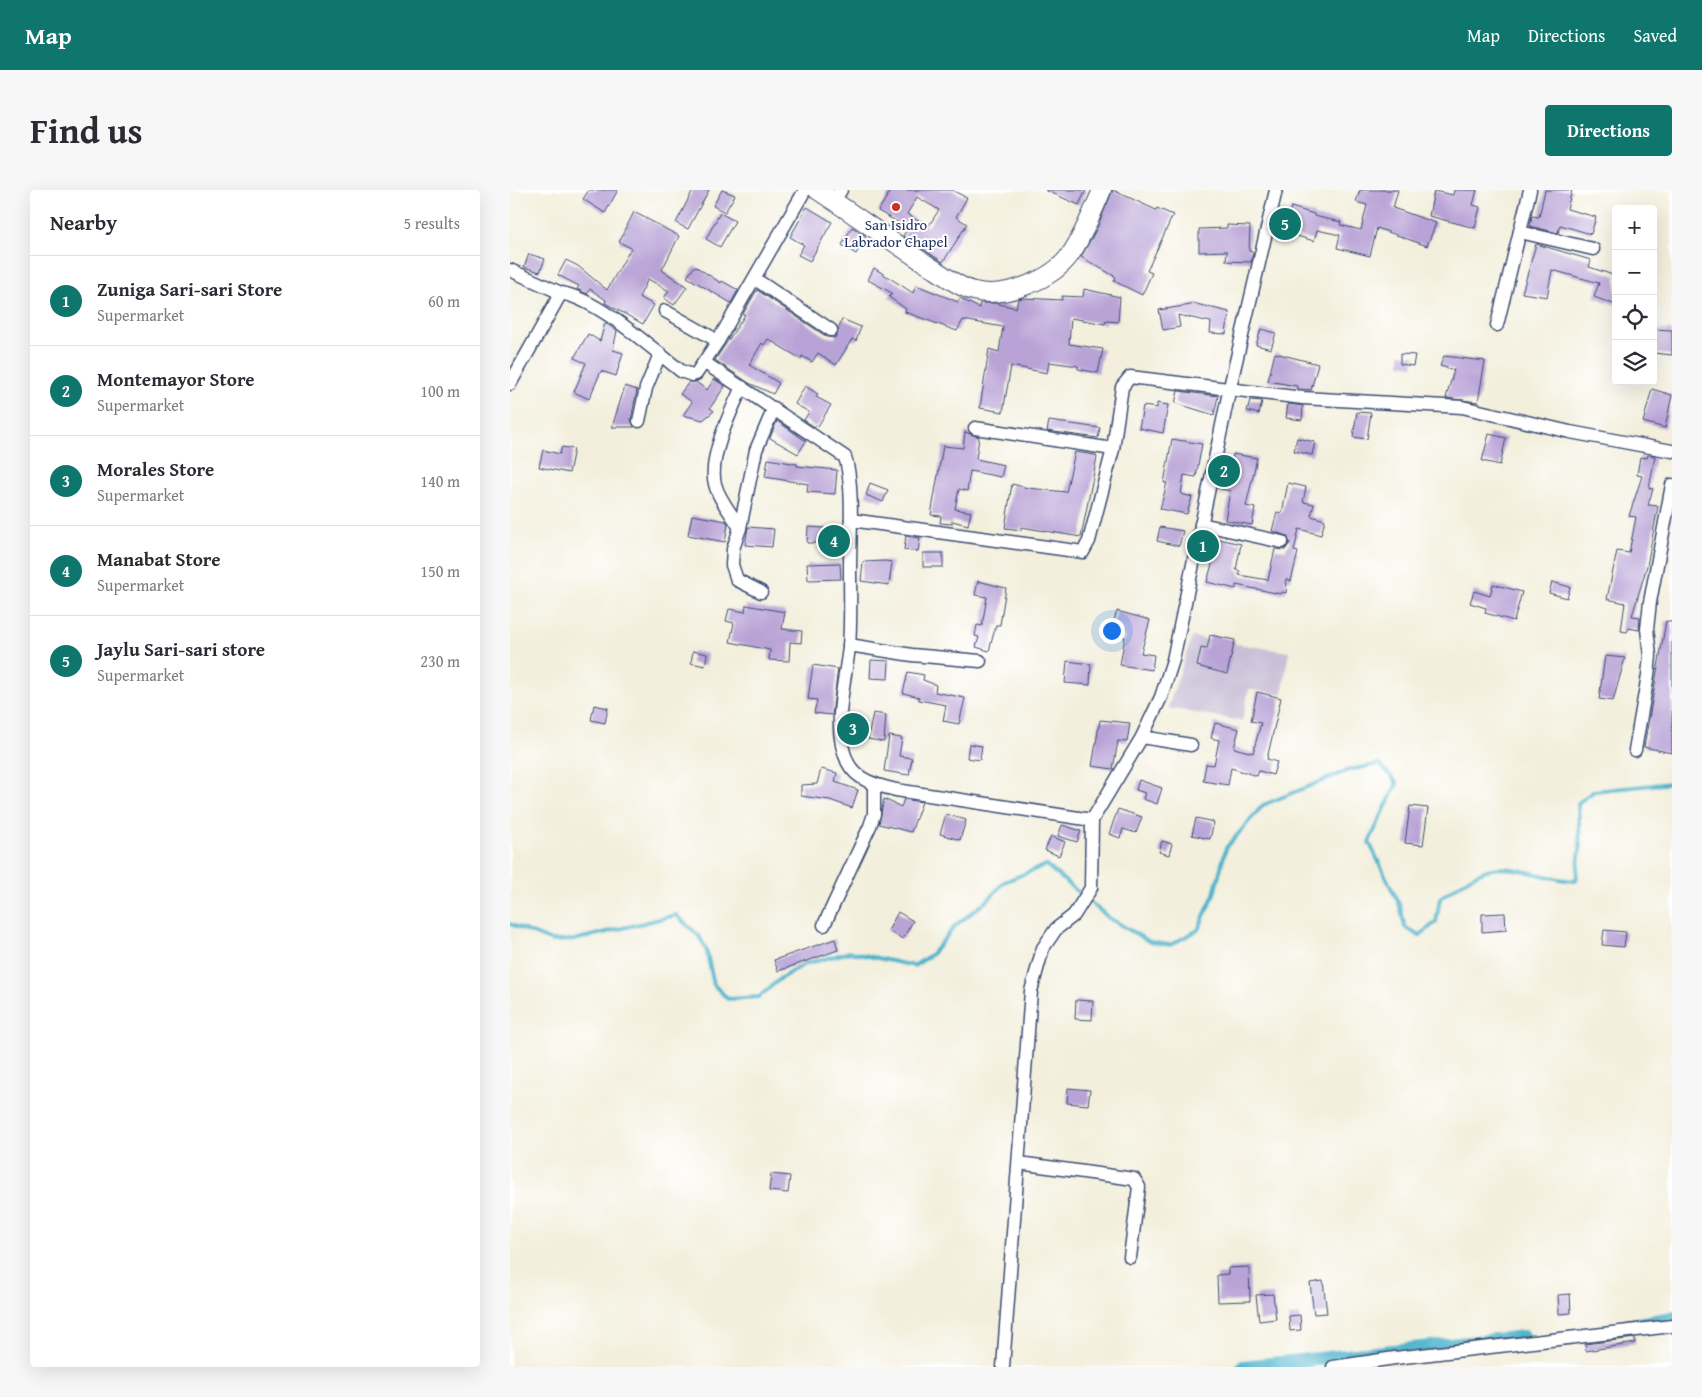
<!DOCTYPE html>
<meta charset="utf-8">
<style>
:root{--surface:#fff;--page:#f7f7f7;--text:#2b2b33;--muted:#7c7c81;--line:#e1e1e2;--accent:#0f766e}
body{margin:0;font-family:"Gentium Book Plus",serif;background:var(--page);color:var(--text)}
.controls{position:absolute;right:15px;top:15px;display:grid;overflow:hidden;border-radius:5px;box-shadow:0 5px 20px #0002}
.controls button{width:45px;height:45px;display:grid;place-items:center;padding:0;border:0;border-bottom:1px solid var(--line);background:var(--surface);color:var(--text);font:25px sans-serif}
.you{position:absolute;left:601px;top:440px;width:18px;height:18px;margin:-12px;border:4px solid #fff;border-radius:50%;background:#1a73e8;box-shadow:0 0 0 8px #1a73e833}
.badge{display:grid;place-items:center;width:32px;height:32px;border-radius:50%;background:var(--accent);color:#fff;font-size:16px;font-weight:700}
.pin{position:absolute;translate:-50% -50%;border:2px solid #fff;box-shadow:0 1px 5px #0006}
.list{margin:0;padding:0;list-style:none}
h2{display:flex;justify-content:space-between;align-items:center;height:65px;margin:0;padding:0 20px;font-size:21px}
h2 small{font-size:16px;font-weight:400;color:var(--muted)}
.list li{display:grid;grid-template-columns:32px 1fr auto;gap:15px;align-items:center;box-sizing:border-box;height:90px;padding:0 20px;border-top:1px solid var(--line)}
.list b{display:block;font-size:19px;white-space:nowrap}
.list p{margin:0;font-size:16px;white-space:nowrap;color:var(--muted)}
.list em{font-size:16px;font-style:normal;color:var(--muted)}
.icon{flex:none;width:28px;height:28px;fill:none;stroke:currentColor;stroke-width:2;stroke-linecap:round;stroke-linejoin:round}
.map{position:relative;flex:none;width:1162px;height:1177px;overflow:hidden;border-radius:5px}
header{display:flex;align-items:center;gap:30px;box-sizing:border-box;height:70px;padding:0 25px;background:var(--accent);color:#fff}
header strong{font-size:24px}
nav{display:flex;gap:28px;margin-inline-start:auto;font-size:18px}
.intro{display:flex;align-items:center;justify-content:space-between;box-sizing:border-box;height:120px;padding:0 30px}
h1{margin:0;font-size:35px}
.button{padding:12px 22px;border-radius:5px;background:var(--accent);color:#fff;font-size:18px;font-weight:700}
main{display:flex;gap:30px;padding:0 30px}
aside{flex:1;background:var(--surface);border-radius:5px;box-shadow:0 5px 20px #0002}
.map>svg:first-child{display:block}
.industrial{fill:#c9bfd7}
.lines{fill:none;stroke-linecap:round;stroke-linejoin:round}
.stream{stroke:#4cb2cb;stroke-width:4}
.canal{stroke:#4cb2cb;stroke-width:14}
.building{fill:#b8a2d6;fill-rule:evenodd}
.street-casing{stroke:#3b4c71;stroke-width:15}
.secondary-casing{stroke:#3b4c71;stroke-width:20}
.street{stroke:#fff;stroke-width:12}
.secondary{stroke:#fff;stroke-width:18}
.poi-dot{fill:#c8321e;stroke:#fff;stroke-width:2}
.labels{text-anchor:middle;dominant-baseline:central;stroke-width:4;stroke-linejoin:round;paint-order:stroke}
.poi-label{font-size:15px;fill:#1b2f5e;stroke:#fff}
</style>
<header>
<strong>Map</strong>
<nav><a>Map</a><a>Directions</a><a>Saved</a></nav>
</header>
<div class="intro"><h1>Find us</h1><a class="button">Directions</a></div>
<main>
<aside>
<h2>Nearby<small>5 results</small></h2>
<ul class="list">
<li><span class="badge">1</span><div><b>Zuniga Sari-sari Store</b><p>Supermarket</p></div><em>60 m</em></li>
<li><span class="badge">2</span><div><b>Montemayor Store</b><p>Supermarket</p></div><em>100 m</em></li>
<li><span class="badge">3</span><div><b>Morales Store</b><p>Supermarket</p></div><em>140 m</em></li>
<li><span class="badge">4</span><div><b>Manabat Store</b><p>Supermarket</p></div><em>150 m</em></li>
<li><span class="badge">5</span><div><b>Jaylu Sari-sari store</b><p>Supermarket</p></div><em>230 m</em></li>
</ul>
</aside>
<div class="map">
<svg width="1162" height="1177" viewBox="0 0 1162 1177">
<rect width="100%" height="100%" fill="#fff"/>
<filter id="ink" filterUnits="userSpaceOnUse"><feTurbulence type="fractalNoise" baseFrequency=".02" numOctaves="2"/><feDisplacementMap in="SourceGraphic" scale="10" xChannelSelector="R" yChannelSelector="G"/><feConvolveMatrix kernelMatrix="1 2 1 2 8 2 1 2 1" color-interpolation-filters="sRGB"/></filter>
<filter id="wash" filterUnits="userSpaceOnUse"><feTurbulence type="fractalNoise" baseFrequency=".0096" numOctaves="4" result="noise"/><feDisplacementMap in="SourceGraphic" scale="20" xChannelSelector="R" yChannelSelector="G"/><feGaussianBlur stdDeviation="1.12" result="paint"/><feColorMatrix in="noise" values="0 0 0 0 0 0 0 0 0 0 0 0 0 0 0 0 0 1.4 0 .05"/><feComposite in="paint" operator="in"/></filter>
<g filter="url(#wash)">
<rect width="100%" height="100%" fill="#f3efdc"/>
<path class="industrial" d="M682,447L779,462L772,505L739,499L732,531L658,518Z"/>
<g class="lines">
<path class="stream" d="M0,734L42,751L64,750L166,725L189,746L196,759L204,795L218,809L249,807L271,788L295,774L340,762L404,776L422,764L446,735L478,710L494,692L536,675L599,728L640,752L660,755L688,740L704,704L716,658L753,615L839,580L870,574L887,593L859,652L890,716L895,737L909,746L926,732L930,708C944,699 958,687 974,681C998,671 1039,691 1066,691L1070,659L1068,613L1084,601L1162,593"/>
<g class="canal">
<path d="M1117,1136L1162,1128"/>
<path d="M733,1177L1014,1147"/>
</g>
</g>
<g id="blocks">
<g class="building">
<path d="M79,0H108L95,23L73,9Z"/>
<path d="M183,0H199L178,39L166,33Z"/>
<path d="M212,0L225,5L215,22L203,16Z"/>
<path d="M381,0H442L457,8L446,27L457,34L433,72L393,46L398,38L368,21ZM407,7L429,20L418,37L397,24Z"/>
<path d="M535,0H576L569,15Z"/>
<path d="M603,0L646,20L647,18L663,25L637,81L642,83L632,105L604,91L606,87L571,67L587,38Z"/>
<path d="M850,0H888L883,18L926,33L917,56L867,38L860,66L827,58L830,45L807,40L804,51L774,42L781,17L804,24V26L831,32L830,35L851,40L857,15L846,12Z"/>
<path d="M944,0H967L963,15L970,17L965,38L919,26L924,1L943,5Z"/>
<path d="M1035,0H1062L1057,19L1086,27L1081,44L1050,35L1048,43L1020,36L1022,26L1029,27Z"/>
<path d="M297,17L322,32L300,71L288,65L294,55L280,47Z"/>
<path d="M124,22L169,46L152,80L177,97L164,115L154,108L159,101L138,89L129,107L144,115L133,134L95,113L96,110L80,99L77,104L67,99L69,96L48,85L56,70L68,76L97,100L121,58L109,52Z"/>
<path d="M210,23L225,31L210,57L196,49Z"/>
<path d="M717,35L740,36L739,61L743,62L741,72L716,71L717,61L689,62V39L717,38Z"/>
<path d="M342,37L356,46L346,64L332,55Z"/>
<path d="M1026,54L1081,70L1079,77L1106,86V115L1084,107L1089,93L1042,80L1037,107L1012,103Z"/>
<path d="M19,64L35,69L30,82L14,77Z"/>
<path d="M185,76L211,93L212,91L228,100L221,113L177,87Z"/>
<path d="M364,78L403,103L406,95L448,112L450,108L469,118L470,113H485L506,118L508,109L513,108L552,110V106L573,107L574,99L610,107L608,132L596,131L595,134L561,128L559,154L593,159L588,183L568,179V176L539,172L537,183L501,176L493,222L470,218L479,159L489,162L493,137L453,130L447,141L395,122L396,119L379,107L382,103L358,90Z"/>
<path d="M247,100L317,147L325,148L332,129L351,137L346,151L342,149L326,175L308,163L302,172L292,166L291,169L258,149L254,155L252,153L239,175L269,193L263,204L239,193L205,170L235,125L233,124Z"/>
<path d="M682,113L719,122L716,144L700,143L701,132L668,125L670,137L653,140L649,120L681,115Z"/>
<path d="M95,133L107,141L103,160L113,163L106,186L91,181L79,209L64,202L76,173L64,168L78,144L90,151Z"/>
<path d="M751,139L766,143L761,159L746,155Z"/>
<path d="M1143,139L1162,140V165L1143,163Z"/>
<path d="M765,163L808,174L801,200L787,199V196L758,191Z"/>
<path d="M890,164L905,165L903,176L890,174Z"/>
<path d="M934,166L975,171L968,212L936,208L944,180L930,176Z"/>
<path d="M204,189L215,196L200,218L204,221L193,230L173,225L182,212L170,204L179,192H186L197,200Z"/>
<path d="M115,196L127,200L121,229L124,237H102Z"/>
<path d="M295,196L308,204L306,207L321,215L308,236L306,235L305,237L294,230L299,222L285,214Z"/>
<path d="M1142,199L1162,205L1155,238L1133,232Z"/>
<path d="M668,201L708,206L704,225L665,213Z"/>
<path d="M740,210L752,211L749,224L737,221Z"/>
<path d="M647,213L658,215L653,243L629,238L633,216L647,218Z"/>
<path d="M778,214L793,216L792,230L776,228Z"/>
<path d="M847,222L861,223L857,249L843,247Z"/>
<path d="M267,231L296,251L288,264L260,248Z"/>
<path d="M539,231L590,238L588,248L537,241Z"/>
<path d="M455,242L469,247L466,269L494,275L491,287L460,281L457,301L449,299L445,319L461,322L458,335L442,331V334L430,333L431,326L421,325L433,256L453,258Z"/>
<path d="M979,244L996,248L990,275L972,271Z"/>
<path d="M787,248L805,252L802,265L784,261Z"/>
<path d="M662,249L692,254L686,287L674,285L671,304L682,307L677,324L650,319L657,293H654Z"/>
<path d="M52,257L64,259L59,283L29,277L33,260L50,264Z"/>
<path d="M565,262L585,265L587,267L571,347L511,337V340L495,338L502,294L518,298L556,302Z"/>
<path d="M723,264L747,268L736,316L745,318L742,335L715,330L720,301L707,298L709,288L720,290Z"/>
<path d="M1138,265L1145,266L1139,298L1143,299L1138,315L1148,316L1137,376L1122,426L1130,427L1129,440L1119,438L1117,442L1111,441L1115,413L1097,409L1107,361L1119,363L1126,327L1119,326L1132,286L1127,285L1130,267L1137,268Z"/>
<path d="M258,269L287,274V276L327,280L325,304L297,302L298,294L255,287Z"/>
<path d="M360,293L378,300L373,312L356,305Z"/>
<path d="M778,293L796,297L793,312L804,314L801,326L815,330L811,345L789,339L784,361L788,362L781,391L776,389L775,393H777L776,403L772,402L771,404L726,395V399L697,392L709,349L731,354L726,380L730,381L729,385L758,390L765,359L775,360L780,353L777,346L762,341L767,322L772,323Z"/>
<path d="M182,325L216,331L218,334L215,352L178,345Z"/>
<path d="M238,337L264,339L262,357L235,355Z"/>
<path d="M298,337L315,338L314,353H297Z"/>
<path d="M650,337L673,341L669,356L647,351Z"/>
<path d="M396,346L410,348L408,362L394,360Z"/>
<rect x="413" y="363" width="20" height="14"/>
<path d="M375,371L382,372L379,395L351,391L353,372Z"/>
<path d="M330,373L331,389L298,390L297,374Z"/>
<path d="M468,391L496,398L490,435H486L479,461L466,457L469,447L465,446L467,435L472,436L477,407L465,405Z"/>
<path d="M1042,392L1060,397L1057,408L1039,403Z"/>
<path d="M983,394L1012,402L1004,431L975,423L976,418L960,413L964,401L980,406Z"/>
<path d="M236,415L275,422L272,439L292,441L291,453L280,452L279,471L259,470L260,460L220,452L224,433L216,431L219,419L235,422Z"/>
<path d="M607,421L640,430L631,463L644,465L642,480L610,475L615,447L600,443Z"/>
<path d="M1156,431L1162,432V563L1134,557Z"/>
<path d="M700,445L725,450L717,484L687,476L691,458L697,459Z"/>
<path d="M183,461L197,464L195,476L181,473Z"/>
<path d="M1095,466L1115,468L1103,511L1089,509Z"/>
<path d="M361,470L379,471L378,489L360,488Z"/>
<path d="M557,471L581,474L580,495L555,493Z"/>
<path d="M303,475L328,479L322,525L304,523L307,510L298,509Z"/>
<path d="M398,482L414,485L413,490L426,495L425,502L455,508L449,534L433,531L436,515L409,510V507L393,503Z"/>
<path d="M747,502L771,508L757,569L767,572L763,585L749,581L747,586L721,578L718,595L693,591L696,574L704,575L709,550L701,548L705,533L729,539L724,558L743,563L751,533L741,531Z"/>
<path d="M84,515L98,518L95,533L81,530Z"/>
<path d="M363,523L376,525L374,552L358,549Z"/>
<path d="M590,530L620,533L617,552L608,551L603,579L582,576Z"/>
<path d="M379,546L392,548L389,566L402,568L399,585L374,581Z"/>
<path d="M459,554L472,556L470,570L457,568Z"/>
<path d="M311,579L327,583L325,592L348,600L342,618L320,610L291,606V595L307,594Z"/>
<path d="M629,590L652,598L647,614L633,609L635,603L626,600Z"/>
<path d="M374,609L391,617L394,609L412,612L401,642L369,634Z"/>
<path d="M900,616L918,618L913,655L895,653Z"/>
<path d="M608,619L632,627L626,643L613,639L610,648L599,644Z"/>
<path d="M436,624L456,630L450,650L430,644Z"/>
<path d="M686,628L704,632L700,649L682,645Z"/>
<path d="M552,635L571,641L567,652L548,646Z"/>
<path d="M541,646L555,652L549,666L535,660Z"/>
<path d="M652,651L662,654L659,665L649,662Z"/>
<path d="M388,722L403,731L393,749L378,741Z"/>
<path d="M995,723L996,740L972,742V724Z"/>
<path d="M1094,740L1116,742L1114,757L1092,755Z"/>
<path d="M325,749L328,760L268,781L264,770Z"/>
<path d="M566,810L583,811L582,830L565,829Z"/>
<path d="M558,898L580,900L578,915L557,913Z"/>
<path d="M261,984L280,986L278,1003L259,1001Z"/>
<path d="M739,1077L740,1111L708,1112L707,1085L718,1084V1078Z"/>
<path d="M813,1091L817,1123L804,1124L800,1093Z"/>
<path d="M763,1104L766,1129L749,1131L746,1105Z"/>
<path d="M1060,1104L1061,1123L1049,1124L1048,1105Z"/>
<path d="M790,1125L791,1140L780,1141L779,1126Z"/>
<path d="M1125,1148V1153L1076,1161L1075,1154Z"/>
</g>
</g>
</g>
<g filter="url(#ink)">
<use href="#blocks" fill-opacity="0" stroke="#3b4c71" stroke-width="1"/>
<g class="lines">
<defs>
<g id="street">
<path d="M324,11L331,0"/>
<path d="M1010,42L1083,59"/>
<path d="M0,80L51,103"/>
<path d="M245,89L321,140"/>
<path d="M155,121L208,151"/>
<path d="M987,135L1020,0"/>
<path d="M195,173L335,267C344,294 340,347 340,377C340,403 341,431 339,457C335,494 321,538 338,573C347,591 369,596 386,600L582,630"/>
<path d="M0,194L51,103C89,110 140,157 171,181L182,185L186,184L208,151L295,0"/>
<path d="M129,231L136,198L150,164"/>
<path d="M465,238L603,259"/>
<path d="M341,330L573,362L579,351L603,259L612,197L620,187L793,208L952,217L1060,242L1162,261"/>
<path d="M691,334L772,352"/>
<path d="M230,338C222,324 209,310 205,294C198,268 221,221 232,197"/>
<path d="M251,402L227,390L222,375L223,359L230,338L246,260L264,218"/>
<path d="M339,455L402,465L470,471"/>
<path d="M632,547L681,555"/>
<path d="M1125,560L1138,485L1140,466L1137,439L1140,412L1162,295"/>
<path d="M314,735L360,636L364,624V594"/>
<path d="M509,973L624,989L629,997L620,1067"/>
<path d="M493,1177L521,801L533,758L546,739L564,725L581,698L582,630L632,547L651,507L663,470L720,197L766,0"/>
<path d="M823,1177L885,1168L1162,1136"/>
</g>
<path id="secondary" d="M307,0C345,25 382,52 421,77C434,85 450,98 464,101C494,109 542,90 560,65C573,46 583,21 592,0"/>
</defs>
<use href="#street" class="street-casing"/>
<use href="#secondary" class="secondary-casing"/>
<use href="#street" class="street"/>
<use href="#secondary" class="secondary"/>
</g>
</g>
<circle class="poi-dot" cx="386" cy="17" r="5"/>
<g class="labels">
<g class="poi-label">
<text x="386" y="34">San Isidro<tspan x="386" dy="17">Labrador Chapel</tspan></text>
</g>
</g>
</svg>
<div class="controls">
<button>+</button>
<button>−</button>
<button><svg class="icon" aria-label="locate" viewBox="0 0 24 24"><circle cx="12" cy="12" r="6"/><path d="M12 2v4M12 18v4M2 12h4M18 12h4"/></svg></button>
<button><svg class="icon" aria-label="layers" viewBox="0 0 24 24"><path d="M12 4l9 5-9 5-9-5zM3 14l9 5 9-5"/></svg></button>
</div>
<div class="you"></div>
<div class="pin badge" style="left:693px;top:356px">1</div>
<div class="pin badge" style="left:714px;top:281px">2</div>
<div class="pin badge" style="left:343px;top:539px">3</div>
<div class="pin badge" style="left:324px;top:351px">4</div>
<div class="pin badge" style="left:775px;top:34px">5</div>
</div>
</main>
